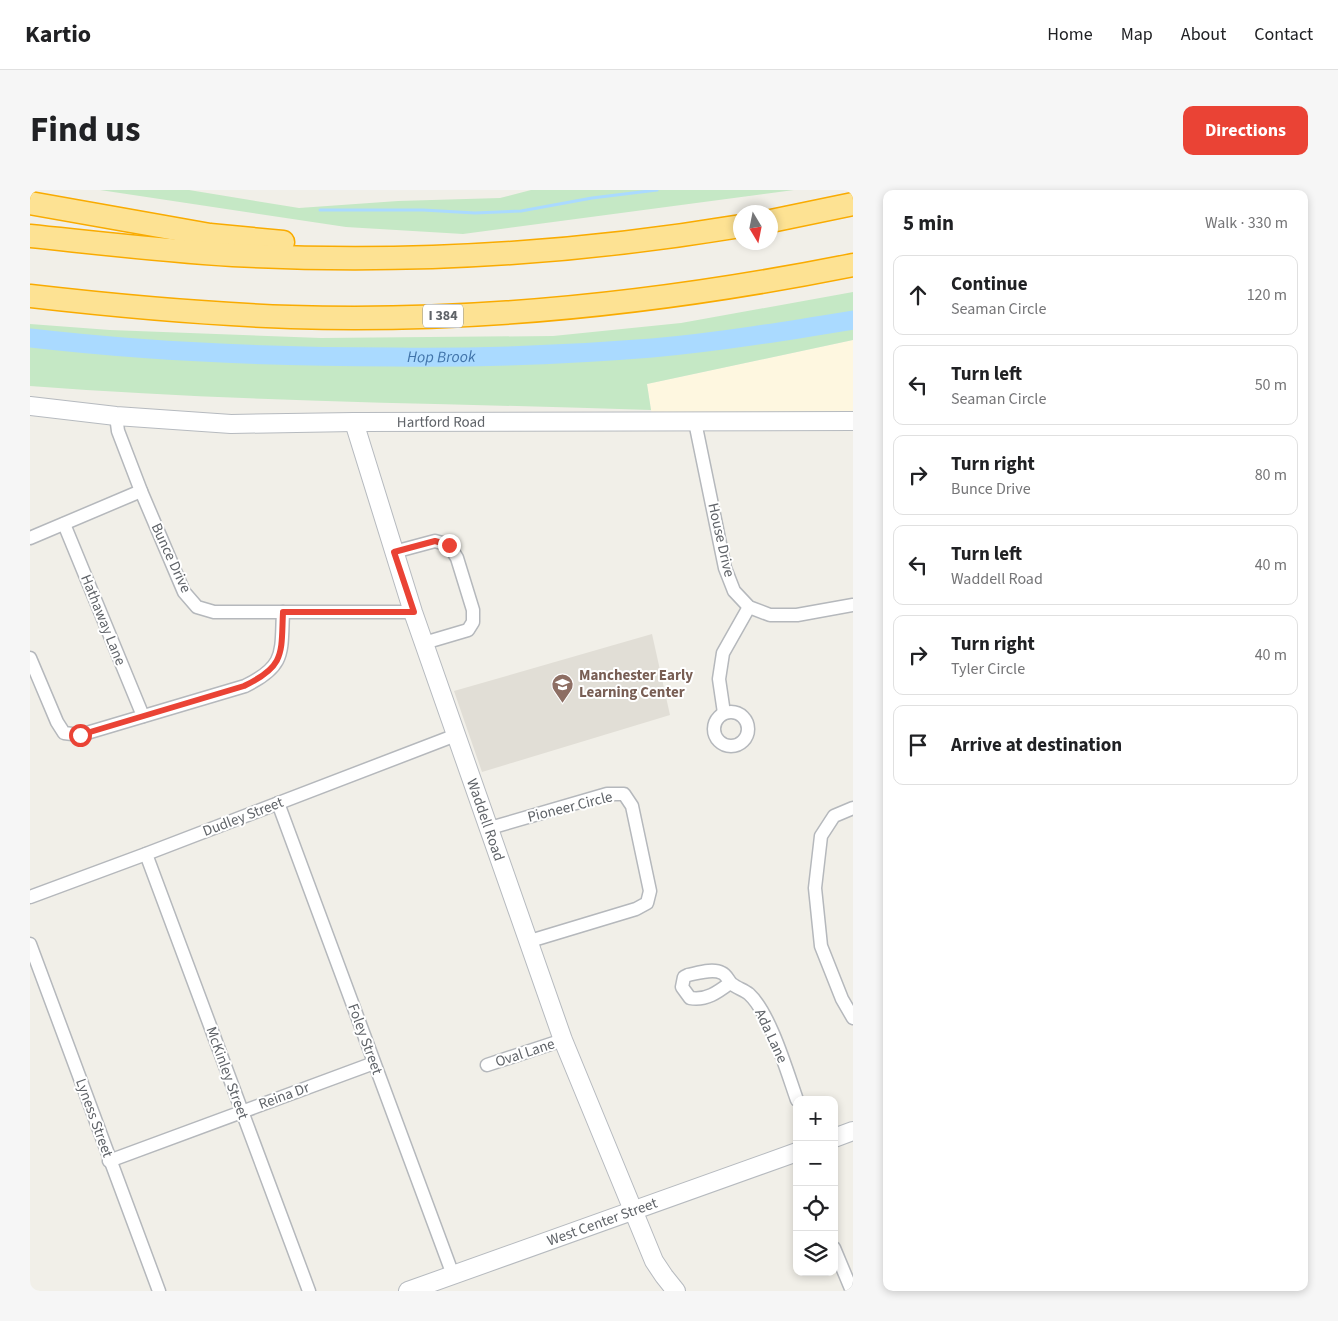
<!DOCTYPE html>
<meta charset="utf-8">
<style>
:root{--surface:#fff;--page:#f6f6f6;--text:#202124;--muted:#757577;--line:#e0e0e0;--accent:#ea4335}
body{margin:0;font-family:"Source Sans 3",sans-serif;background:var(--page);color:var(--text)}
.controls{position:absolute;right:15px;bottom:15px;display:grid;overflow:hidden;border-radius:10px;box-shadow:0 2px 8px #0003}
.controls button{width:45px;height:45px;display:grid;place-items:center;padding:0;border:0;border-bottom:1px solid var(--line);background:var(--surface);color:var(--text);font:25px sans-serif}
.compass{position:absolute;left:703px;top:15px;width:45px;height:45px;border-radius:50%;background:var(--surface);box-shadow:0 2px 8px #0003;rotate:170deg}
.stop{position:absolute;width:15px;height:15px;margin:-11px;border:4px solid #ea4335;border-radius:50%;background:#fff}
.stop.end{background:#ea4335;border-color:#fff;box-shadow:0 1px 5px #0008}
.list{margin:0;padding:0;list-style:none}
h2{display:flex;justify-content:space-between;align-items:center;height:65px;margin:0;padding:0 20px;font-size:21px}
h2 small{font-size:16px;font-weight:400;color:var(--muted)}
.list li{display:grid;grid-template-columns:32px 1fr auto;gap:15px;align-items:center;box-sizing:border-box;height:80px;margin:0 10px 10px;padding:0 10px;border:1px solid var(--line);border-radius:10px}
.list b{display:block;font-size:19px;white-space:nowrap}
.list p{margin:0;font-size:16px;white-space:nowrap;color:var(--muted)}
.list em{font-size:16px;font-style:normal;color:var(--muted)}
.icon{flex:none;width:28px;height:28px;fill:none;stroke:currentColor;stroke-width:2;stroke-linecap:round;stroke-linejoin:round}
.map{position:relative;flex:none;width:823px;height:1101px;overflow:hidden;border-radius:10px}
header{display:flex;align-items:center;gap:30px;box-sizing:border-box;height:70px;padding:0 25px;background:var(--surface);border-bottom:1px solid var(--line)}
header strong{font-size:24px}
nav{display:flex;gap:28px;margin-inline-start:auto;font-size:18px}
.intro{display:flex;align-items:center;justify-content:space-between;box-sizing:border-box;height:120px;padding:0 30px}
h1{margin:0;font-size:35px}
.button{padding:12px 22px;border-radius:10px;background:var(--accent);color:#fff;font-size:18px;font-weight:700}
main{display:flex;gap:30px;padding:0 30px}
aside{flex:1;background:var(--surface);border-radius:10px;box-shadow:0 2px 8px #0003}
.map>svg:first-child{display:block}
.commercial{fill:#fef7e0}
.education{fill:#e1ded6}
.green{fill:#c5e8c5}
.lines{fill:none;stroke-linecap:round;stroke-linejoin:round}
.stream{stroke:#aadaff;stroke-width:3}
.river{stroke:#aadaff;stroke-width:19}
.street-casing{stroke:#b5b8bc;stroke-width:15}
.secondary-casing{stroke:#b6babf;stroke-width:20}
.highway-casing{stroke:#f9ab00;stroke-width:25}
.street{stroke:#fff;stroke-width:12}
.secondary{stroke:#fff;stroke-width:18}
.highway{stroke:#fde293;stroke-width:22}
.route{stroke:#ea4335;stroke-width:6}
.labels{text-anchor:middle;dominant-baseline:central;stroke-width:4;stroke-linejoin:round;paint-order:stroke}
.shield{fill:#fff;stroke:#8f9295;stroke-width:1}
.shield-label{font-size:14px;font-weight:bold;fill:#5f6368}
.street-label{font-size:15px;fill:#5f6368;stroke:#fff}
.education-label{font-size:15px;font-weight:bold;fill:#785e54;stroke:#fff;text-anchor:start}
.water-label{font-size:16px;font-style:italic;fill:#4174aa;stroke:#fff}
</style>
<header>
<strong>Kartio</strong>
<nav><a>Home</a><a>Map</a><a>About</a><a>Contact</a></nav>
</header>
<div class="intro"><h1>Find us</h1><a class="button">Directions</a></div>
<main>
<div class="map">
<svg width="823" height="1101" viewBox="0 0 823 1101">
<rect width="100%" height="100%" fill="#f1efe8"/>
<path class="commercial" d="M823,150V225L622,226L617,194Z"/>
<path class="education" d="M622,444L640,525L452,582L424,501Z"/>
<g class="green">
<path d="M70,0H159L269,18L368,11L470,8L501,0H764L433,44L316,37Z"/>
<path d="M823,102V150L617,194L621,220C414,213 207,212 0,196V134L80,140L291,148L523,146L651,133Z"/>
</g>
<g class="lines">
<path class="stream" d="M290,20H393L445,23L491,21L562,8L627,0"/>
<path class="river" id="s1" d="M0,148C121,162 242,167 364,167C450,168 536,165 622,158C689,152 756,141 823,130"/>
<defs>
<g id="street">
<path d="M86,226L88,241L111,301L154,402L167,417L184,422H383"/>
<path d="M665,232L695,378L704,401L719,417L740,425H767L823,415"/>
<path d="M34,334L113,526"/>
<path d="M0,348L111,301"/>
<path d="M364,362L405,351L419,355L427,368L443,420V432L438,440L394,453"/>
<path d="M0,468L27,532L34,543L50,545L215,496C256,476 251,463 253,422"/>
<circle cx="701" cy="539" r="17"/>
<path d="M694,523L689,489L693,463L719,417"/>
<path d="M248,613L423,1085"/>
<path d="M823,618L804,626L791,646L785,698L791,756L812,809L823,828"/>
<path d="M460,638L577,604H594L602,616L620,701L617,713L606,719L500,751"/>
<path d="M116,664L279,1101"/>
<path d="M0,707L116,664L426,545"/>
<path d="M0,754L129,1101"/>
<path d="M700,793C688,802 676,811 660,808L652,797L654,787L658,785C668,783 683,778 692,783C697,785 698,791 702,794C707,798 714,800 719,804C740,823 757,882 767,910"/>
<path d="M457,875L533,850"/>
<path d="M79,971L344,873"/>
<path d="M804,1058L822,1101"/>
</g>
<g id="secondary">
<path id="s2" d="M0,216L86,226L201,234L324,232L823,231"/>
<path id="s3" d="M324,232L383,422L533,850L624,1071L634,1086L646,1101"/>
<path d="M804,948L823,941"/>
<path id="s4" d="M378,1101L767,962"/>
</g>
<g id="highway">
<path d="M0,13L180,45L253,52"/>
<path d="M741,31L823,14"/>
<path d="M0,46C68,53 135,61 203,65C372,74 543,64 711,36"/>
<path d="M0,106C87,116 174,124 261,127C450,133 638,112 823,75"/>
</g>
</defs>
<use href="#street" class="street-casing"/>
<use href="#secondary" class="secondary-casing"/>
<use href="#highway" class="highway-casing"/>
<use href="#street" class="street"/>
<use href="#secondary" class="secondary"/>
<use href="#highway" class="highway"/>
</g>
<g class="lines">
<path class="route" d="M50,545L214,496C256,476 251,463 253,422H384L364,362L405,351L419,355"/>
</g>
<defs>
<symbol id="school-pin" viewBox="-11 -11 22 30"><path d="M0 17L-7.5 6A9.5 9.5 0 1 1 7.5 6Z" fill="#8d6e63" stroke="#fff"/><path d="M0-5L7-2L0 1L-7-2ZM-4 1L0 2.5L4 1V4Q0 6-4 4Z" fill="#fff"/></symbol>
</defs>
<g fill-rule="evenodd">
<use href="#school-pin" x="520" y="482" width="25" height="34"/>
</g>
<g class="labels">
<rect class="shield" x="393" y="114.5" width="40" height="23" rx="4"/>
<g class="shield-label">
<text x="413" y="126">I 384</text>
</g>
<g class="street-label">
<text stroke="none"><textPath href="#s2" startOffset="412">Hartford Road</textPath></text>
<text transform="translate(691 350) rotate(77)">House Drive</text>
<text transform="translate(141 368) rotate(65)">Bunce Drive</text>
<text transform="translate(73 430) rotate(68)">Hathaway Lane</text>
<text transform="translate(540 617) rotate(-14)">Pioneer Circle</text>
<text transform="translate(213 627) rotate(-21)">Dudley Street</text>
<text stroke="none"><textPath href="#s3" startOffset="419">Waddell Road</textPath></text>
<text transform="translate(741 846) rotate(65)">Ada Lane</text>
<text transform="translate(335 849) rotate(70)">Foley Street</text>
<text transform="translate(495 863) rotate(-18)">Oval Lane</text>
<text transform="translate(197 883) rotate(70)">McKinley Street</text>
<text transform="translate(254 906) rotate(-20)">Reina Dr</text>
<text transform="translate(64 928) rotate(70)">Lyness Street</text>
<text stroke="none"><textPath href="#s4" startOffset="206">West Center Street</textPath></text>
</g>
<g class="education-label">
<text x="549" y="485">Manchester Early<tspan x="549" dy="17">Learning Center</tspan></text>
</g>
<g class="water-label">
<text stroke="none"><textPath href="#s1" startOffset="412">Hop Brook</textPath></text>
</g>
</g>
</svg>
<div class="controls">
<button>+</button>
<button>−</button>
<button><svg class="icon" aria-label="locate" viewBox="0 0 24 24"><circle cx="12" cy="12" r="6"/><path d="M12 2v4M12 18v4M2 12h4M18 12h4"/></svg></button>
<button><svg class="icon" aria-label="layers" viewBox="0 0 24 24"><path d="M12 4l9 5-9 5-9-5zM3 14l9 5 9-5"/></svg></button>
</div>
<svg class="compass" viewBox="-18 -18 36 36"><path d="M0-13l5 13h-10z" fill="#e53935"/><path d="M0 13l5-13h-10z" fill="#757577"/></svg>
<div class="stop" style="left:50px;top:545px"></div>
<div class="stop end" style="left:419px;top:355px"></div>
</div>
<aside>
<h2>5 min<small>Walk · 330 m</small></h2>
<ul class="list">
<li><svg class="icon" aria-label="ahead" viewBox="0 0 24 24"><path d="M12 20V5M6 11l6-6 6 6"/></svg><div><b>Continue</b><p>Seaman Circle</p></div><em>120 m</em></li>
<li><svg class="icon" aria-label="left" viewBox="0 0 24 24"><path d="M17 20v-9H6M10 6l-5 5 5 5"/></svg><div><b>Turn left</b><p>Seaman Circle</p></div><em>50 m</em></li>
<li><svg class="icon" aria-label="right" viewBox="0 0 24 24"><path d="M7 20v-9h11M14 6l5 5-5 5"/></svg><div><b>Turn right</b><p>Bunce Drive</p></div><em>80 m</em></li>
<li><svg class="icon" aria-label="left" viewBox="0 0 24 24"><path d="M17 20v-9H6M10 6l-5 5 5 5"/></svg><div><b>Turn left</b><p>Waddell Road</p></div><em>40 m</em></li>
<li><svg class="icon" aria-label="right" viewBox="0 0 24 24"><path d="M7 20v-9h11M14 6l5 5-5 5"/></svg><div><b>Turn right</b><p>Tyler Circle</p></div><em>40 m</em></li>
<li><svg class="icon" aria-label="arrive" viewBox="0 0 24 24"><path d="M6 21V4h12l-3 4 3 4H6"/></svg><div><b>Arrive at destination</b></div></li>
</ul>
</aside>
</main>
